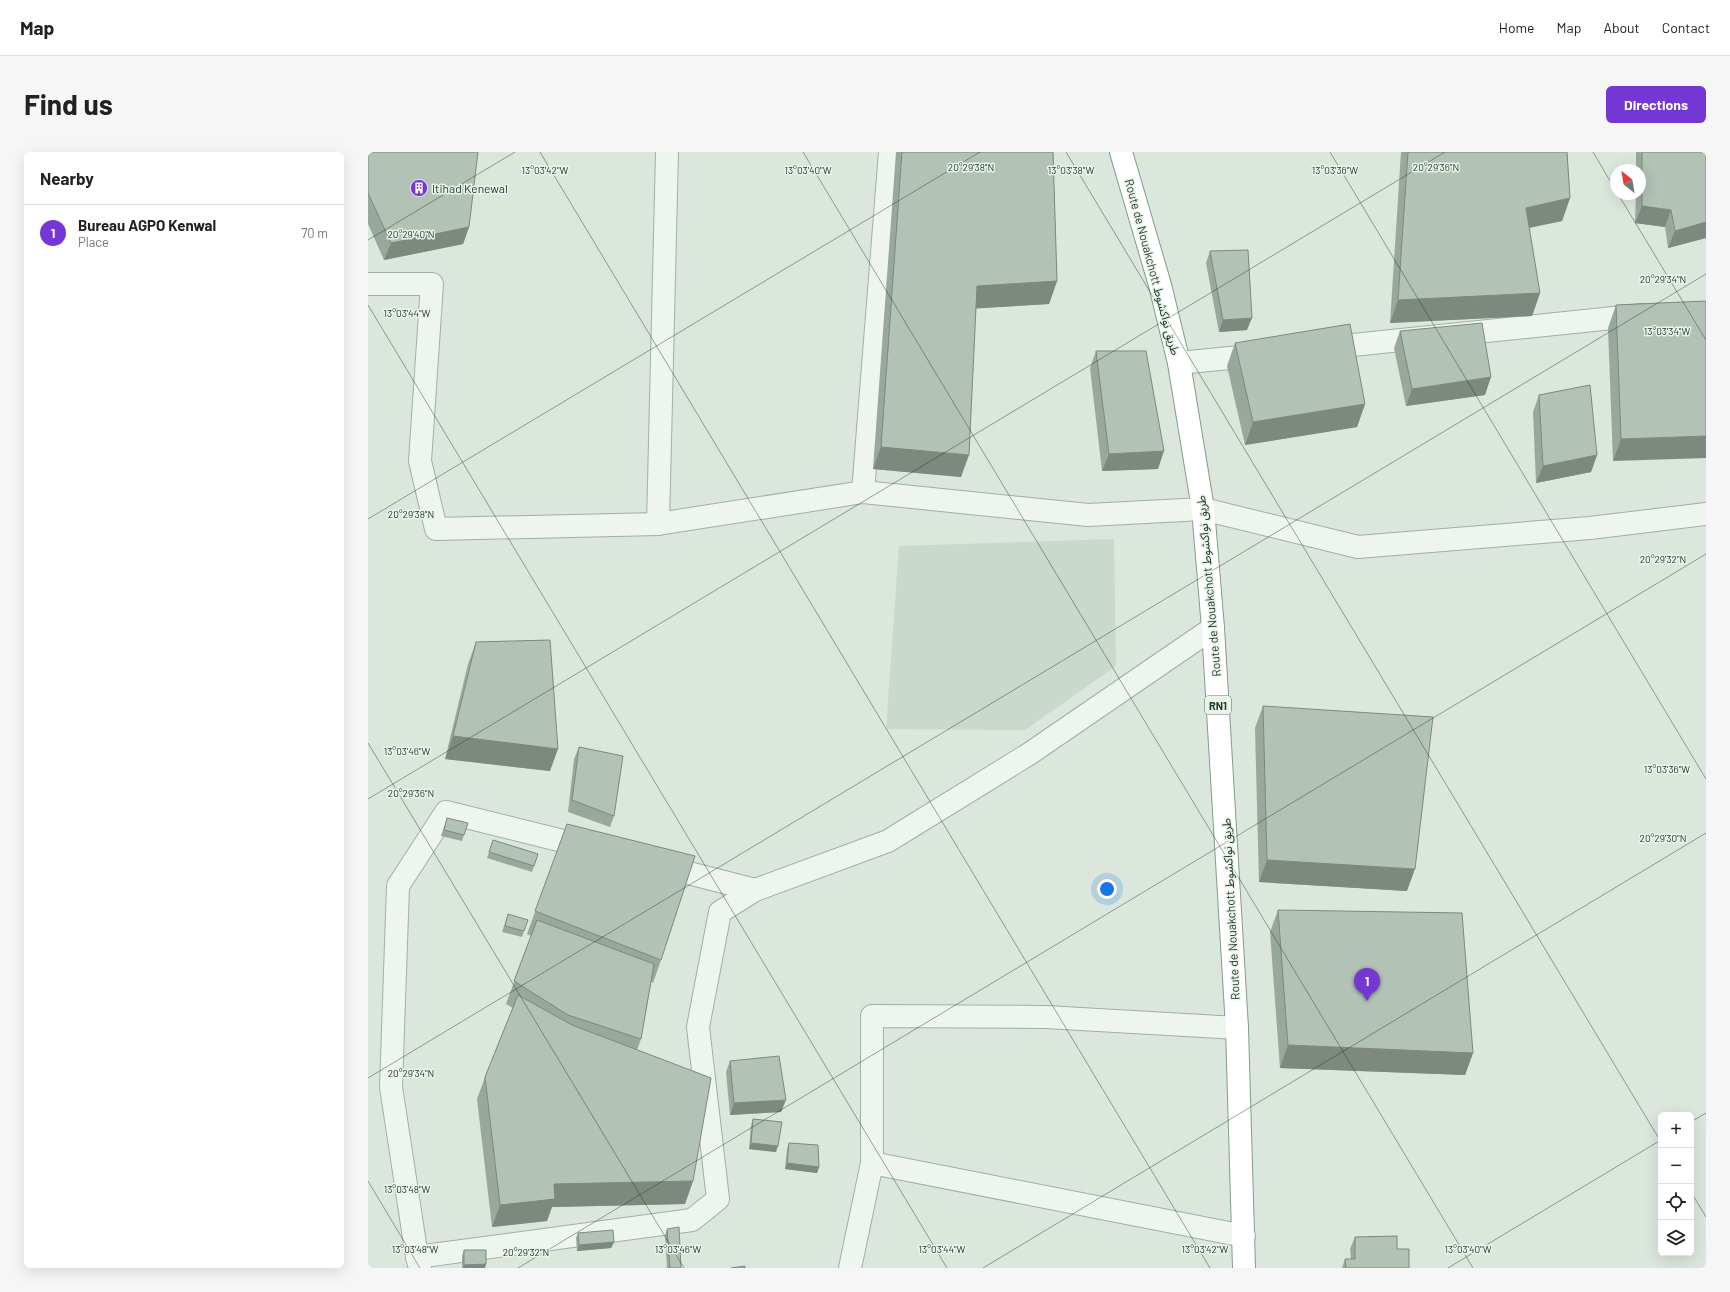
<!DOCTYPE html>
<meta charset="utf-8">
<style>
:root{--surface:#fff;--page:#f6f6f6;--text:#222;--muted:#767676;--line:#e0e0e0;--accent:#7437d4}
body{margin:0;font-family:Barlow,"Noto Sans Arabic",sans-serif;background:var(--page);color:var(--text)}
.controls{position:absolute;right:12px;bottom:12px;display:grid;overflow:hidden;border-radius:6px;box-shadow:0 4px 16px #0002}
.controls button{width:36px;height:36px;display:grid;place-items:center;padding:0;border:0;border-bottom:1px solid var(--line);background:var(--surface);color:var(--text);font:20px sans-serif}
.compass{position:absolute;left:1242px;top:12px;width:36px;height:36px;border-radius:50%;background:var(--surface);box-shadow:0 4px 16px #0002;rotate:329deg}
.you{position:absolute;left:739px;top:737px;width:14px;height:14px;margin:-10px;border:3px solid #fff;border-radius:50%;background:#1a73e8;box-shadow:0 0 0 6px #1a73e833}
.badge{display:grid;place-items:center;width:26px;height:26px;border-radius:50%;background:var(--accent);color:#fff;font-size:13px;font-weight:700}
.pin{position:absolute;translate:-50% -33px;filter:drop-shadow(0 1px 2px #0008)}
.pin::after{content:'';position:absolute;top:21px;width:14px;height:12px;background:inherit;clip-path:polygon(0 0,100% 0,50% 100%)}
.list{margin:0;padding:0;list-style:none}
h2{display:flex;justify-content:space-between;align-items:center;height:52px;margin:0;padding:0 16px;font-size:17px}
h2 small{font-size:13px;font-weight:400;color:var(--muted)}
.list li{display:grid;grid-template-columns:26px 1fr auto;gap:12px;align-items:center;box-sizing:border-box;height:56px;padding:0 16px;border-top:1px solid var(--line)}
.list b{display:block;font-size:15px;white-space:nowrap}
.list p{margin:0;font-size:13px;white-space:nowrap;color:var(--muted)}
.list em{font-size:13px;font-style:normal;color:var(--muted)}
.icon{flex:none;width:22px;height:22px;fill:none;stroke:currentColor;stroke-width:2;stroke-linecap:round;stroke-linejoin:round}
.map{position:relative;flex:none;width:1338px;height:1116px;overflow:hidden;border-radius:6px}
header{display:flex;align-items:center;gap:24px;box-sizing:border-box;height:56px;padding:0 20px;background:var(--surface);border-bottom:1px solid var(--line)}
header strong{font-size:19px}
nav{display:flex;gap:22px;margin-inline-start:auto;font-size:14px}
.intro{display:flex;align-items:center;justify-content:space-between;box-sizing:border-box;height:96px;padding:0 24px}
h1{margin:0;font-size:28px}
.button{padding:10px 18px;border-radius:6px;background:var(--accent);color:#fff;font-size:14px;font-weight:700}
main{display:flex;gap:24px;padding:0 24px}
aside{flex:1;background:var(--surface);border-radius:6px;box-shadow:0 4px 16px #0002}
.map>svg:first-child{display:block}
.built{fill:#c9d9cb}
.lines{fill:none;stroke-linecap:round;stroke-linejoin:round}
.street-casing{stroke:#a0b0a3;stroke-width:24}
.highway-casing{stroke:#829e86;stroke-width:24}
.street{stroke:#eef5ef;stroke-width:22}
.highway{stroke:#fff;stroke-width:22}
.wall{fill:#99a89c}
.shaded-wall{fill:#7d887f}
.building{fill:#b2c3b5;stroke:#7d887f}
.ticks{fill:none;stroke:#243d29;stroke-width:1;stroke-opacity:0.45}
.labels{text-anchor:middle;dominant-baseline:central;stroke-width:3;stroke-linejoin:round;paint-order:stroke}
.shield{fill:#eaf4eb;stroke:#5f7463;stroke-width:1}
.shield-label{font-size:11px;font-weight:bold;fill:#243d29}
.poi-label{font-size:12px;fill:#243d29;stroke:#eaf4eb;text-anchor:start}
.street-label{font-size:12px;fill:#243d29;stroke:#eaf4eb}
.ticks-label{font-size:10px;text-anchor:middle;fill:#243d29;stroke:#eaf4eb;stroke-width:3;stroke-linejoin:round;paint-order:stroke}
</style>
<header>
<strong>Map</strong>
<nav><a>Home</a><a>Map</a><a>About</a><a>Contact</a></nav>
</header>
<div class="intro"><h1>Find us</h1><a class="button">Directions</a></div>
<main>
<aside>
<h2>Nearby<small></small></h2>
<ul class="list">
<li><span class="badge">1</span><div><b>Bureau AGPO Kenwal</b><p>Place</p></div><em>70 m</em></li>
</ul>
</aside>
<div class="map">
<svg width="1338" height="1116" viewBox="0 0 1338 1116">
<rect width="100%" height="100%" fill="#dbe6dd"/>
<path class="built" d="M746,387L748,514L657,578L518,577L531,394Z"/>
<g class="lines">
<defs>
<g id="street">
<path d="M0,132H64L52,309L68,377L290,372L495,340L720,363L835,357L990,395L1222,376L1338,362"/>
<path d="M956,196L1274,163"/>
<path d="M811,211L892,203"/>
<path d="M495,340L522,0"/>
<path d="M290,372L299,0"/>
<path d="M293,714L387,738"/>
<path d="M504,1011V864L678,865L869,876"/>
<path d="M49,1105L23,935L30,734L78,660L223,696"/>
<path d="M52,1116L49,1105L324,1068L350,1047L330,875L352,760L387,738L520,689L661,602L845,476"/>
<path d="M482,1116L504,1011L876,1084"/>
</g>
<path id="highway" d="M753,0L792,133L811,211L835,357L845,476L869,876L876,1116"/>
</defs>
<use href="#street" class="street-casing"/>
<use href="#highway" class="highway-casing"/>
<use href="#street" class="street"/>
<use href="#highway" class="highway"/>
</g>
<g class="wall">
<path d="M0,0L101,75L95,92L16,108L0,72Z"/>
<path d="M528,0H685L689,129L681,152L608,156L593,325L505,317Z"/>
<path d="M1033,0H1199L1202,46L1194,69L1161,76L1172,141L1164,164L1022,171Z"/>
<path d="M1268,0H1338V86L1300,96L1297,75L1267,71L1268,42H1272V18H1268Z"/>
<path d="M842,99L879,178L851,180L838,111Z"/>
<path d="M1338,149L1245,309L1240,176L1248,153Z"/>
<path d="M1032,179L1117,243L1038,254L1026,196Z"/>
<path d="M867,191L997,252L989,275L877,293L859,214Z"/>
<path d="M728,199L790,317L734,319L722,216Z"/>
<path d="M1171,243L1229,303L1223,320L1168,331L1165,260Z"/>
<path d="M108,490L182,619L77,607L100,512Z"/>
<path d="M895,554L1039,739L891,730L887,576Z"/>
<path d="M211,595L246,664L242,675L200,660L206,607Z"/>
<path d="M79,666L96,683L94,689L73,684Z"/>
<path d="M199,672L293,808L285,831L283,830L273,887L269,898L325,1029L317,1052L184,1055L179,1069L124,1075L109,947L117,925L145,856L138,852L163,784L159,782Z"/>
<path d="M125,688L170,702L164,720L119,706Z"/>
<path d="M910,758L1105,901L1097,923L912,916L902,780Z"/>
<path d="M140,762L156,779L154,785L134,780Z"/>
<path d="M362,909L413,960L362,963L358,920Z"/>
<path d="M385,967L408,1000L381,997L383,973Z"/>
<path d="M421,991L451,1015L449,1021L417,1017L419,997Z"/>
<path d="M299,1077L313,1116H299L297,1083Z"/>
<path d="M210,1081L246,1090L243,1096L209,1099L208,1086Z"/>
<path d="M987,1085L1029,1097L1041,1116H974L977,1107H983L982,1097Z"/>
<path d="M96,1098L117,1116H94V1104Z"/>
</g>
<g class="shaded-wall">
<path d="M1202,46L1194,69L1150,78L1158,56Z"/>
<path d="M1274,54L1303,58L1297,75L1267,71Z"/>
<path d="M1338,70V86L1300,96L1307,79Z"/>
<path d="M101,75L95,92L16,108L23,91Z"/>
<path d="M689,129L681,152L601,157L609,134Z"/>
<path d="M1172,141L1164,164L1022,171L1030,148Z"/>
<path d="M884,166L879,178L851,180L855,168Z"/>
<path d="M1123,225L1117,243L1038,254L1044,237Z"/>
<path d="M997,252L989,275L877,293L885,270Z"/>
<path d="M1338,284V306L1245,309L1253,287Z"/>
<path d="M513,295L601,303L593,325L505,317Z"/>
<path d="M796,299L790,317L734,319L741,302Z"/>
<path d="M1229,303L1223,320L1168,331L1175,314Z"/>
<path d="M85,584L190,597L182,619L77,607Z"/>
<path d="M899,708L1047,717L1039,739L891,730Z"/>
<path d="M920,893L1105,901L1097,923L912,916Z"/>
<path d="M418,948L413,960L362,963L366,951Z"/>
<path d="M383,991L410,994L408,1000L381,997Z"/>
<path d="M419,1011L451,1015L449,1021L417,1017Z"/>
<path d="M325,1029L317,1052L184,1055L179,1069L124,1075L132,1053L186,1032Z"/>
<path d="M246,1090L243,1096L209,1099L211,1093Z"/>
<path d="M118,1112L117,1116H95L96,1113Z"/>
</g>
<g class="building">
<path d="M0,0H110L101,75L23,91L0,41Z"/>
<path d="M534,0H685L689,129L609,134L601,303L513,295Z"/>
<path d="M1040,0H1199L1202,46L1158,56L1172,141L1030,148Z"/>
<path d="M1274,0H1338V70L1307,79L1303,58L1274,54Z"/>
<path d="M880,98L884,166L855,168L842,99Z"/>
<path d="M1338,149V284L1253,287L1248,153Z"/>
<path d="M1114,171L1123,225L1044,237L1032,179Z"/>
<path d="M982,172L997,252L885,270L867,191Z"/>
<path d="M728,199H778L796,299L741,302Z"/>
<path d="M1222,233L1229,303L1175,314L1171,243Z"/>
<path d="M182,488L190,597L85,584L108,490Z"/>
<path d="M895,554L1065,565L1047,717L899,708Z"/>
<path d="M211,595L255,604L246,664L204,648Z"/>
<path d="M79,666L100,671L96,683L76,678Z"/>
<path d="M199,672L327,704L293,808L167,759Z"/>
<path d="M125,688L170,702L166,714L121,700Z"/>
<path d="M910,758L1094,761L1105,901L920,893Z"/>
<path d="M140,762L160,768L156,779L137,774Z"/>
<path d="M169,768L286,812L273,887L200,863L146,829Z"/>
<path d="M150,843L204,873L343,926L325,1029L186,1032L187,1047L132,1053L117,925Z"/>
<path d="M411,904L418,948L366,951L362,909Z"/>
<path d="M385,967L414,970L410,994L383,991Z"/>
<path d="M421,991L450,993L451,1015L419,1011Z"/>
<path d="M311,1075L313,1116H302L299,1077Z"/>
<path d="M245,1078L246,1090L211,1093L210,1081Z"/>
<path d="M1029,1084V1097H1041V1116H978L977,1107H987V1085Z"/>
<path d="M96,1098H118V1112L96,1113Z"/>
<path d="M377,1114V1116H363Z"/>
</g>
<path class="ticks" d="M172,0L842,1116M435,0L1105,1116M698,0L1293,990M962,0L1338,627M1225,0L1248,39M1250,42L1338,188M0,88L147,0M0,153L579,1116M0,367L612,0M0,591L316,1116M0,647L1077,0M0,926L1338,122M1323,970L1338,961M0,1029L52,1116M1323,1040L1338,1065M150,1116L1338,402M615,1116L1338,681M1080,1116L1293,988"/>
<defs>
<symbol id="building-disc" viewBox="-11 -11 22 22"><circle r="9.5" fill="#7437d4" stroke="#eaf4eb"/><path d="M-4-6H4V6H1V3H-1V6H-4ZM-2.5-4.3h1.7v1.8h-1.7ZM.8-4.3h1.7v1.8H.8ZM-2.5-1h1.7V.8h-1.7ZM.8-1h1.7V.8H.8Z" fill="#fff"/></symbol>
</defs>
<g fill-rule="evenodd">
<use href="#building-disc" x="41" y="26" width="20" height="20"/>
</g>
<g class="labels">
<rect class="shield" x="837" y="544" width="26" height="18" rx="3"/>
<g class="shield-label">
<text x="850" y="553">RN1</text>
</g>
<g class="poi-label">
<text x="64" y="36">Itihad Kenewal</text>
</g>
<g class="street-label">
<text transform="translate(785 115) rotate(75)">Route de Nouakchott طريق نواكشوط</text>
<text transform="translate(840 434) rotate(-95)">Route de Nouakchott طريق نواكشوط</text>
<text transform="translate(862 757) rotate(-93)">Route de Nouakchott طريق نواكشوط</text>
</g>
</g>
<g class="ticks-label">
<text x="603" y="19">20°29'38"N</text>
<text x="1068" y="19">20°29'36"N</text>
<text x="177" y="22">13°03'42"W</text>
<text x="440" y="22">13°03'40"W</text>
<text x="703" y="22">13°03'38"W</text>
<text x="967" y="22">13°03'36"W</text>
<text x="43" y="86">20°29'40"N</text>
<text x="1295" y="131">20°29'34"N</text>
<text x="39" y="165">13°03'44"W</text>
<text x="1299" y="183">13°03'34"W</text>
<text x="43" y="366">20°29'38"N</text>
<text x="1295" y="411">20°29'32"N</text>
<text x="39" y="603">13°03'46"W</text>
<text x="1299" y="621">13°03'36"W</text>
<text x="43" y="645">20°29'36"N</text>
<text x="1295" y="690">20°29'30"N</text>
<text x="43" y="925">20°29'34"N</text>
<text x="39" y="1041">13°03'48"W</text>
<text x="47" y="1101">13°03'48"W</text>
<text x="310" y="1101">13°03'46"W</text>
<text x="574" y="1101">13°03'44"W</text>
<text x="837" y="1101">13°03'42"W</text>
<text x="1100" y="1101">13°03'40"W</text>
<text x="158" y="1104">20°29'32"N</text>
</g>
</svg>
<div class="controls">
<button>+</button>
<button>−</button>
<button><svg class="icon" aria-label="locate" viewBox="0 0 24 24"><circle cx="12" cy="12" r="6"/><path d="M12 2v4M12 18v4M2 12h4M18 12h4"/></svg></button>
<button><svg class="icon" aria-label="layers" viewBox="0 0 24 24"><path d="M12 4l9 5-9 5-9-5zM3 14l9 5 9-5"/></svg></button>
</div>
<svg class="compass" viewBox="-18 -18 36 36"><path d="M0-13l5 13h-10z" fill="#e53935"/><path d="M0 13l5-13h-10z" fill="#767676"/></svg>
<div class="you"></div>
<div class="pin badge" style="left:999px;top:849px">1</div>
</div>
</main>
